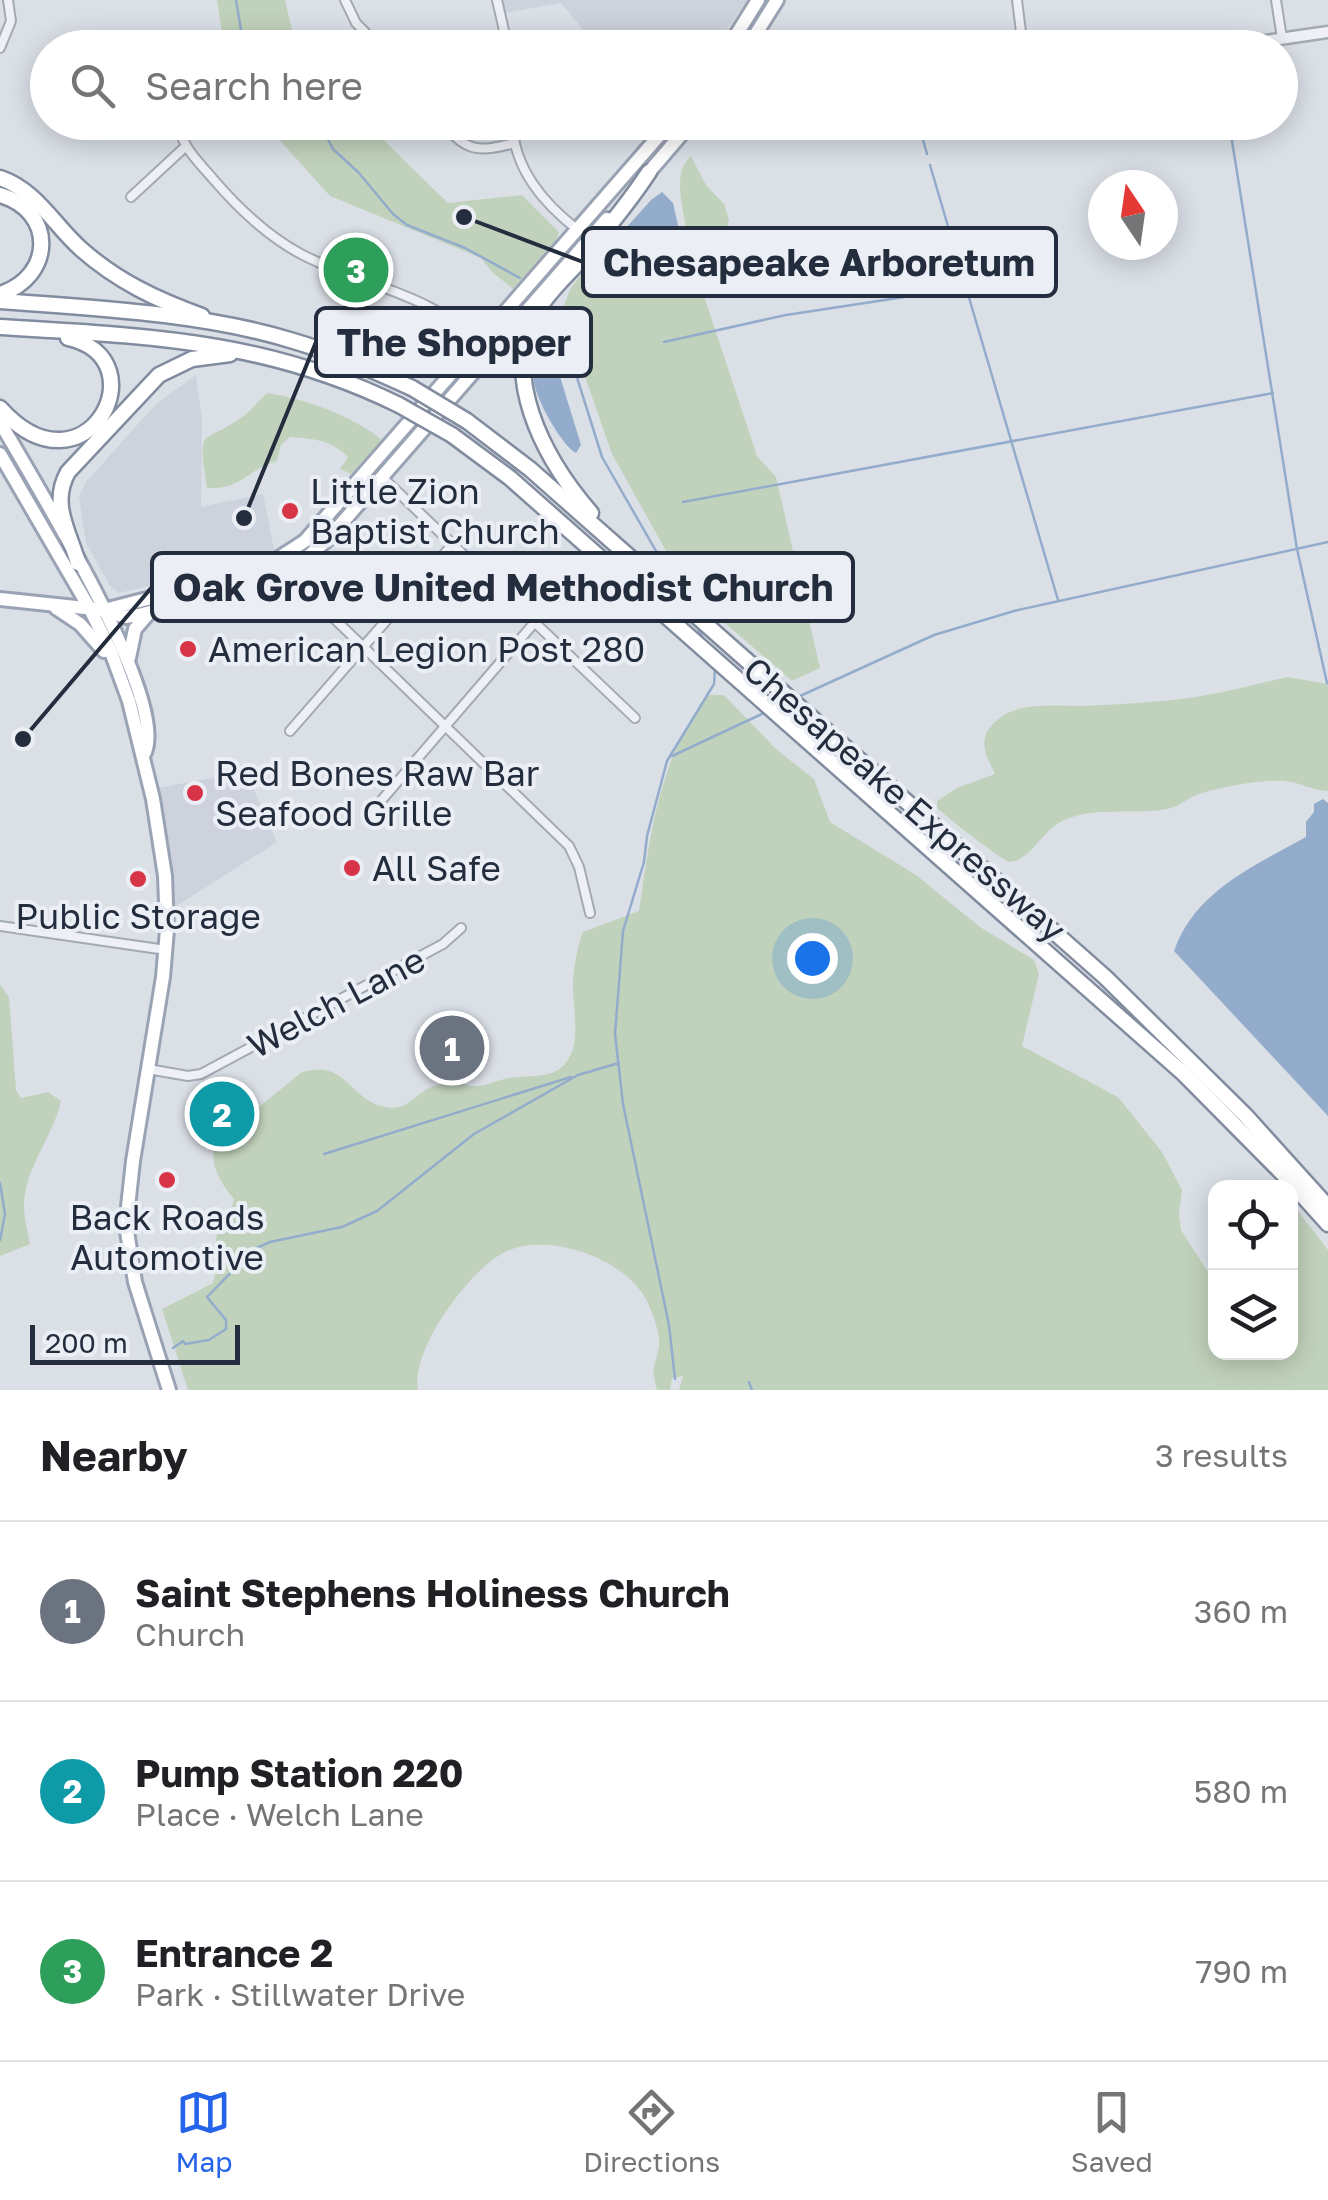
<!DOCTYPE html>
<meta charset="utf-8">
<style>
:root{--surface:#fff;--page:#f6f6f6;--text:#202124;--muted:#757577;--line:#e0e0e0;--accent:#2563eb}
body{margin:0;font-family:"Golos Text",sans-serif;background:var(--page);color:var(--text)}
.controls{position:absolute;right:30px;bottom:30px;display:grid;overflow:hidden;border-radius:20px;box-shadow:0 5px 25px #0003}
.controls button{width:90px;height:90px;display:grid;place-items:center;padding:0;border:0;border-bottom:2px solid var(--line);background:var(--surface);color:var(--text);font:50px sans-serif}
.compass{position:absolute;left:1088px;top:170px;width:90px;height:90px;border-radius:50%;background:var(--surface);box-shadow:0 5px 25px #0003;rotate:347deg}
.scale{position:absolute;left:30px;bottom:25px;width:210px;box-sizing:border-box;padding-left:10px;border:5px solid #242d3e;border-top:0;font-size:28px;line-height:35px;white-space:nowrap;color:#242d3e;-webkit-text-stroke:8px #ebeff5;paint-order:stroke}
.you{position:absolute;left:812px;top:958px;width:35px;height:35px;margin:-25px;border:8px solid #fff;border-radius:50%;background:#1a73e8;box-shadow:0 0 0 15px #1a73e833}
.badge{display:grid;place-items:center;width:65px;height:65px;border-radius:50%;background:var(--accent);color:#fff;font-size:32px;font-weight:700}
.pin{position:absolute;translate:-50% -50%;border:5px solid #fff;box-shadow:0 2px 10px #0006}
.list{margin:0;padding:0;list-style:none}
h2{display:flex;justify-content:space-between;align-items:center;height:130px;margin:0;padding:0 40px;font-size:42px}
h2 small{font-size:32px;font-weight:400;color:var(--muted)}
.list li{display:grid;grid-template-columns:65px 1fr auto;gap:30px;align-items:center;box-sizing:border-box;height:180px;padding:0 40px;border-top:2px solid var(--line)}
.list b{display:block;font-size:38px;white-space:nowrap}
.list p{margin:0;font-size:32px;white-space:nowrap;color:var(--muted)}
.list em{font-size:32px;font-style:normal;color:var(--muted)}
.icon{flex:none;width:55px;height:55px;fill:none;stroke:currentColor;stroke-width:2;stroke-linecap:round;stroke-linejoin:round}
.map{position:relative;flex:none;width:1328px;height:1390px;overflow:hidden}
.search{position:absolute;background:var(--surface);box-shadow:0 5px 25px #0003;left:30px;right:30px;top:30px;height:110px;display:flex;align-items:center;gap:25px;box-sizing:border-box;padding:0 35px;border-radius:55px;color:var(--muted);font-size:38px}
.sheet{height:670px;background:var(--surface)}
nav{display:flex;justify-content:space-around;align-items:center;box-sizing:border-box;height:140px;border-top:2px solid var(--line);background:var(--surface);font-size:28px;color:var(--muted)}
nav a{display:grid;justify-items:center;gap:5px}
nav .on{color:var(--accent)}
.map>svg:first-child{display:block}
.built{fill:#cdd2dc}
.green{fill:#c1d2bc}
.water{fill:#93accb}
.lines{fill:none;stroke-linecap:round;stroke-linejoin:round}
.stream{stroke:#93accb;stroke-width:2.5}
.minor-casing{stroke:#a4aab4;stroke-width:12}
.tertiary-casing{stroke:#a4aab4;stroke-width:15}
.primary-casing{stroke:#9aa3b4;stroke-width:18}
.motorway-casing{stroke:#828c9f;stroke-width:19}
.minor{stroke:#eef0f5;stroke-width:8}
.tertiary{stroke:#eef0f5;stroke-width:10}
.primary{stroke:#fff;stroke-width:12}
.motorway{stroke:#fff;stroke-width:14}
.motorway-bridge-casing{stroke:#828c9f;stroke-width:19;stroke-linecap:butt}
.motorway-bridge{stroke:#fff;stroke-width:14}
.poi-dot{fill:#d83447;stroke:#ebeff5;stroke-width:4}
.labels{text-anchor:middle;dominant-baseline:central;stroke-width:8;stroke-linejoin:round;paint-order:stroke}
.poi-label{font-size:35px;fill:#242d3e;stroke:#ebeff5;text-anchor:start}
.street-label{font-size:35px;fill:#242d3e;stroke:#ebeff5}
.leader{fill:none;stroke:#242d3e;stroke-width:4}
.callout-dot{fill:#242d3e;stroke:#ebeff5;stroke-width:4}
.callout{fill:#ebeff5;stroke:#242d3e;stroke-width:4}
.callout-label{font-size:38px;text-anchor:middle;font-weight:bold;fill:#242d3e}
</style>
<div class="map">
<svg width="1328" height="1390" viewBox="0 0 1328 1390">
<rect width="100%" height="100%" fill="#dbe0e7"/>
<g class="built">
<path d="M502,0H747L715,47L598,48L561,3L505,13Z"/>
<path d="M196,375L202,420L201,507L263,494L274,550L229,567L119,593L110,586L86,543L79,496L87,481L156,404Z"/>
<path d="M246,772L277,842L167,912L151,789Z"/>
</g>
<g class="green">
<path d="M217,0H285L296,47H224Z"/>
<path d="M264,123H366L448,203L522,195L559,232L556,241L513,289L491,271L481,258L330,196Z"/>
<path d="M691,156L706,185L724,204L729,220L724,239L703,272L702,290L757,456L776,477L820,668L792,681L689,592L612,454L562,311L570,289L605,244L607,265C617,277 630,291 646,283L687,236C685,212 670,174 691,156Z"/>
<path d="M268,393C305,399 353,416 382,440L351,474L340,469L348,457C330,439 314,439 290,437L281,445L277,461C248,469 242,490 207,488C197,423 201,447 245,415C254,408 259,399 268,393Z"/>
<path d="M1287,677L1328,684V791C1312,791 1300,782 1284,781C1263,779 1214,788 1194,796C1184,801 1178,807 1167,809C1135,815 1100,807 1069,818C1042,827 1032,861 1010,862C1004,862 945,816 937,808V801L957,788L995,774C987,757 977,742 992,725C1012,701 1052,706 1080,706C1110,705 1142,703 1173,700C1211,696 1249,686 1287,677Z"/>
<path d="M709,695H724L777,750L814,779L830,822L916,875L980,927L1034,960L1039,974L1022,1046L1118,1097L1162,1152L1182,1190L1179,1214L1181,1230L1215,1283L1216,1352H1290L1291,1210L1298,1211L1328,1250V1390H679L683,1376L672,1378L670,1390H657C650,1362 655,1370 659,1346C661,1335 652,1312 647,1301C625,1258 548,1231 505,1252C470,1269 410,1350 418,1390H188L162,1309L213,1283C218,1264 212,1246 219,1227C223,1216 233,1211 234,1199C220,1183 205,1158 219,1139L302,1072C347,1059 349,1100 385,1107C405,1111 412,1098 427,1089C436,1084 448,1083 458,1081C477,1093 491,1081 509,1078C526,1075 548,1079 562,1067C584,1047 572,1008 573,984C573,972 578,943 583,932L639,911C650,837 659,755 709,695Z"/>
<path d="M0,985L9,997L16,1090L21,1098L48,1092L61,1101C53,1137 25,1167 24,1205C24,1218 28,1232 30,1244L0,1256Z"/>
</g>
<g class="water">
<path d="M662,192L673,203L679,230L641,276H633L616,260L609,247L651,200Z"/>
<path d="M544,339L558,370L581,445L576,453C562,446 535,398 534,381C533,371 534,358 535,348Z"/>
<path d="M1323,799L1328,803V1116L1174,951C1195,891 1254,866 1306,837V822L1314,812V804Z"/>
</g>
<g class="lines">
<g class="stream">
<path d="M236,0L244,48"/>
<path d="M319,122L333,149L359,173L393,214L407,225L465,248L520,278"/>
<path d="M918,122L927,154"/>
<path d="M1229,122L1297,549L1327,683"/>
<path d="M930,165L1058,600"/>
<path d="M550,307L563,333L602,457L679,591"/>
<path d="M664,342L786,315L964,288"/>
<path d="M683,502L1273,393"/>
<path d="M695,623L704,640"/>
<path d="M800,696L934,635L1014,611L1328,542"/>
<path d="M672,756L764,713"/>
<path d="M578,1075L619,1063"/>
<path d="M324,1154L571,1077"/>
<path d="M0,1183L5,1214L0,1240"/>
<path d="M173,1348L183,1341L185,1344L209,1340L226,1329V1320L207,1297L254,1249L270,1242L342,1227L377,1211L474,1134L578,1075"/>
<path d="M675,1379L669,1325L623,1104L615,1034L623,931L644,862L647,836L667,761L714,684L715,668"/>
<path d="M749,1382L752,1390"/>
</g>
<defs>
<g id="minor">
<path d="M345,0L356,23L381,48"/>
<path d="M497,0L508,48"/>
<path d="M1017,0L1023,48"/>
<path d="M1276,0L1282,38"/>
<path d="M0,48L11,21L8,0"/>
<path d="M178,122C181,147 199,162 214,180C239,209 267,236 301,254C359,285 433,293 479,344"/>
<path d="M442,122C466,153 479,152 515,143"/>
<path d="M512,122C514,169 543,203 578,230"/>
<path d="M131,197L186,146"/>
<path d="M382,477L635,718"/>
<path d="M286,572L569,846L579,867L590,913"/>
<path d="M290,731L452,545"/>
<path d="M374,809L535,622"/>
<path d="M0,926L166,950"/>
<path d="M148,1069L188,1076L201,1074L443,944L461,928"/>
</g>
<path id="tertiary" d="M1217,48L1328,32"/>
<g id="primary">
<path d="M728,48L758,0"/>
<path d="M747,48L777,0"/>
<path d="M644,178L692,122"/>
<path d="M0,422C31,477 172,702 144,754"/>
<path d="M0,454L90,609L111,652L129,701L153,799L165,876L167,930L163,977L133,1161L126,1225L135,1282L169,1390"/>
<path d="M0,599L104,610L125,617L139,615L264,582L298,565L327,540L607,219"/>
<path d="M56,608L80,624L104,651"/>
<path d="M104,610L260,570L305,541L671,122"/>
<path d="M129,658L135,629L148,614"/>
</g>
<g id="motorway">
<path d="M0,178C36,190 54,225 81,249C117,281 157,300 202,316"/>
<path d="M0,195C56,211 54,277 0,294"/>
<path d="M0,301C92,308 202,313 290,340C332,352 372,370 412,388"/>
<path d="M0,327C145,336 265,339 399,405"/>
<path d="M0,408C85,503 162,359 68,338"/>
<path d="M467,421L530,469L1105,977L1246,1116L1328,1207"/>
<path d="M452,435L510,478L1184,1074L1284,1175L1328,1224"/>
<path d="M591,513C545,460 495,371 542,304C552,289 566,276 578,263C603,234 628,204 649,172"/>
<path d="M78,563C69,531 50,504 68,472L159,375L192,359L230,354"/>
</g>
</defs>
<use href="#minor" class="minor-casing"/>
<use href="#tertiary" class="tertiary-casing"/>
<use href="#primary" class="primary-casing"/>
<use href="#motorway" class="motorway-casing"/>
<use href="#minor" class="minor"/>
<use href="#tertiary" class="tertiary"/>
<use href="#primary" class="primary"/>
<use href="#motorway" class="motorway"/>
<defs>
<g id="motorway-bridge">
<path d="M412,388L467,421"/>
<path d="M399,405L452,435"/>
</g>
</defs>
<use href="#motorway-bridge" class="motorway-bridge-casing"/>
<use href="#motorway-bridge" class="motorway-bridge"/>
</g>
<g class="poi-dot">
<circle cx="290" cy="511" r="10"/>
<circle cx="188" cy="649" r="10"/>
<circle cx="195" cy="793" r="10"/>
<circle cx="352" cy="868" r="10"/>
<circle cx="138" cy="879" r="10"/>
<circle cx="167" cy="1180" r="10"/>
</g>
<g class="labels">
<g class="poi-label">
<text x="310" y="491">Little Zion<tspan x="310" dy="40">Baptist Church</tspan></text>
<text x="208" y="649">American Legion Post 280</text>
<text x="215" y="773">Red Bones Raw Bar<tspan x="215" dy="40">Seafood Grille</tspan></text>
<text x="372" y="868">All Safe</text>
<text x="138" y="916" text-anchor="middle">Public Storage</text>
<text x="167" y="1217" text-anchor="middle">Back Roads<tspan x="167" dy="40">Automotive</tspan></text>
</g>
<g class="street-label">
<text transform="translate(905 799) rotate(41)">Chesapeake Expressway</text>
<text transform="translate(336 1002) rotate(-28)">Welch Lane</text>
</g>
</g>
<path class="leader" d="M464 217L583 262M244 518L316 342M23 739L152 587"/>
<g class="callout-dot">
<circle cx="464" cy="217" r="10"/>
<circle cx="244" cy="518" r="10"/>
<circle cx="23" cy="739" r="10"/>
</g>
<g class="callout">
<rect x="583" y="228" width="473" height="68" rx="10"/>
<rect x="316" y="308" width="275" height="68" rx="10"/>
<rect x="152" y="553" width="701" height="68" rx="10"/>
</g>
<g class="callout-label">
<text x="819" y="276">Chesapeake Arboretum</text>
<text x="454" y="356">The Shopper</text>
<text x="503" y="601">Oak Grove United Methodist Church</text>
</g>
</svg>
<div class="controls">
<button><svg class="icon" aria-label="locate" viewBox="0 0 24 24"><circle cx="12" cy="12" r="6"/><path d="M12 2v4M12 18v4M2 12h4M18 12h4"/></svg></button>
<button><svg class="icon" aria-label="layers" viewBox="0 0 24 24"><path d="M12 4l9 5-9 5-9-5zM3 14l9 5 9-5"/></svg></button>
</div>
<svg class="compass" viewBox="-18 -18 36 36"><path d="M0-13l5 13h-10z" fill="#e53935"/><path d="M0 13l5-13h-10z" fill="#757577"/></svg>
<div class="scale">200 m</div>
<div class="you"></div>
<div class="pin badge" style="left:452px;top:1048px;background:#6b7280">1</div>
<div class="pin badge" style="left:222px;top:1114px;background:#0f9aa8">2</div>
<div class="pin badge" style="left:356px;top:270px;background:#2e9e5b">3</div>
<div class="search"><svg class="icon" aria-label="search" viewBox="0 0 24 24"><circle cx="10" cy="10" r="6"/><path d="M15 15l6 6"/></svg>Search here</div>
</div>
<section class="sheet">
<h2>Nearby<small>3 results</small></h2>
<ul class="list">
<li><span class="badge" style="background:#6b7280">1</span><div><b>Saint Stephens Holiness Church</b><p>Church</p></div><em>360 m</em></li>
<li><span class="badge" style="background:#0f9aa8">2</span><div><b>Pump Station 220</b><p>Place · Welch Lane</p></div><em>580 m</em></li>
<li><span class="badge" style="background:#2e9e5b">3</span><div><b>Entrance 2</b><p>Park · Stillwater Drive</p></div><em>790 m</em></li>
</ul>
</section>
<nav>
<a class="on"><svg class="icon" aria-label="map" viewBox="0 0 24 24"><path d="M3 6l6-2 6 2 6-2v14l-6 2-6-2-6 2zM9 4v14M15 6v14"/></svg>Map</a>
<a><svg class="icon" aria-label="directions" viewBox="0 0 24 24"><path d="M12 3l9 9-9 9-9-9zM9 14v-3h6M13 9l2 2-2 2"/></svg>Directions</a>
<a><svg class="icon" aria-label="saved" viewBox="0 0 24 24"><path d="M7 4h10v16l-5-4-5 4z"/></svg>Saved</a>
</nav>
